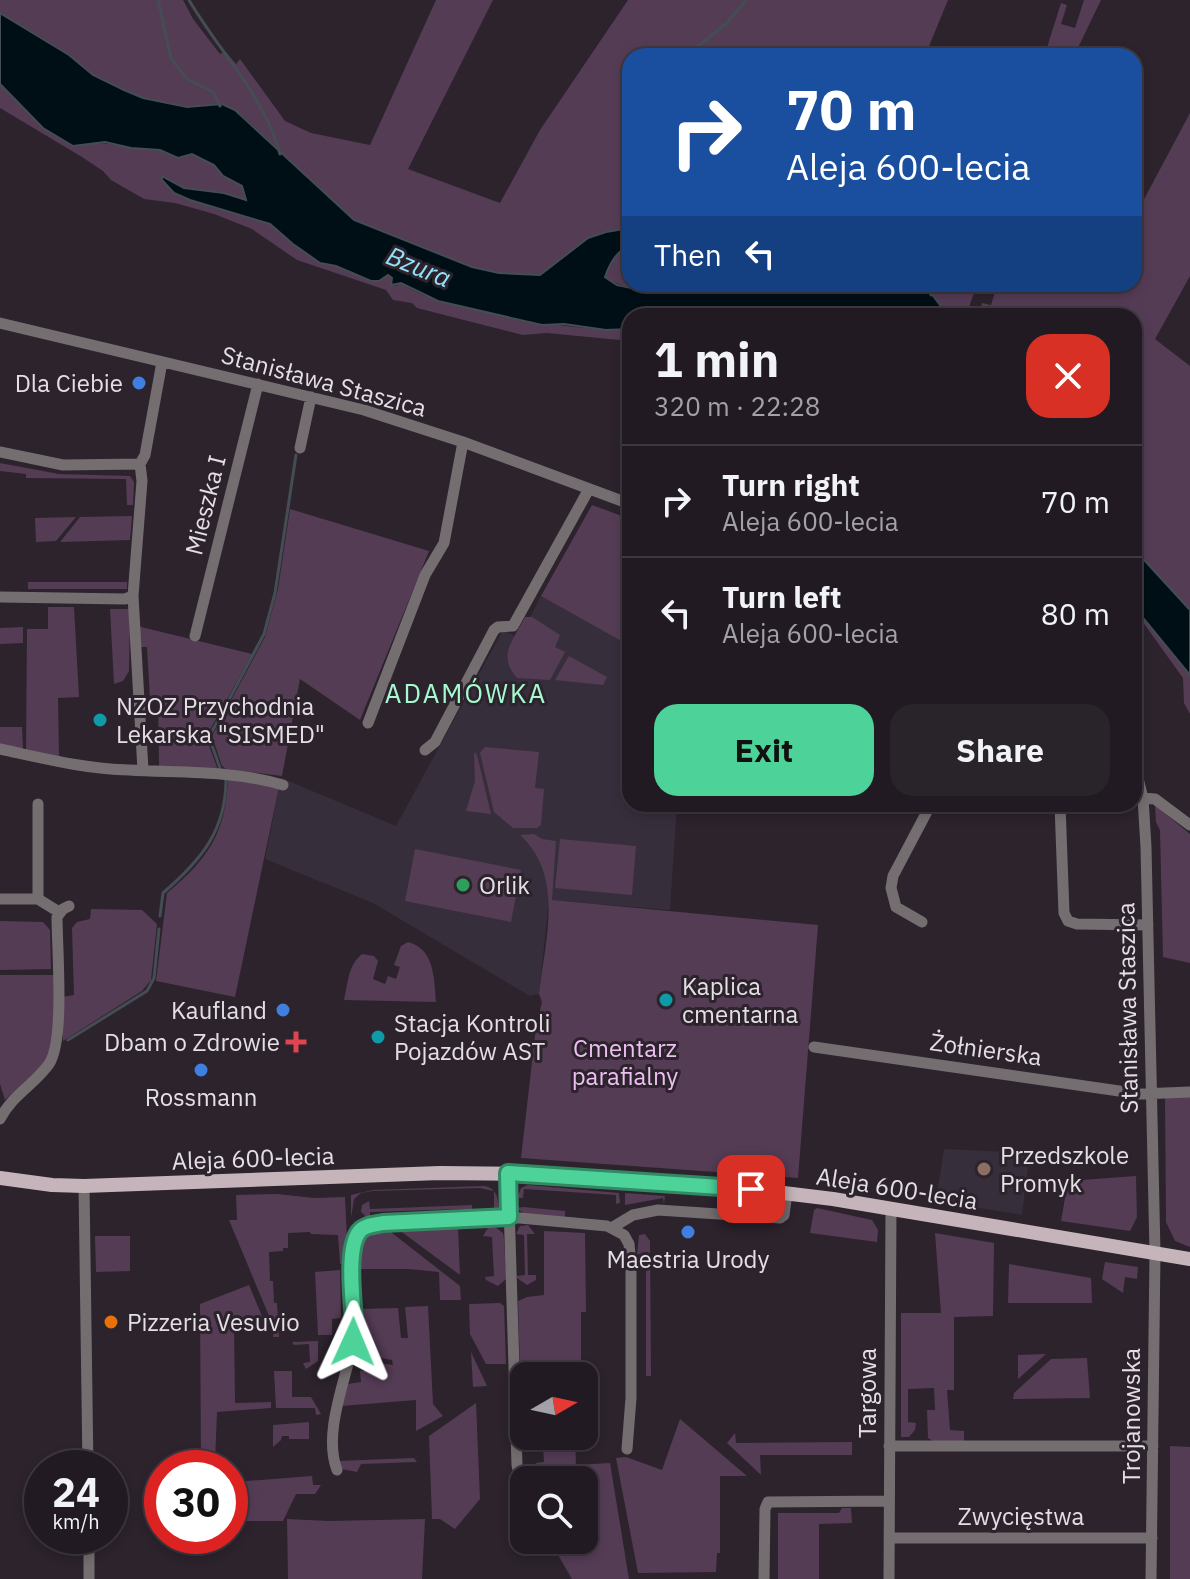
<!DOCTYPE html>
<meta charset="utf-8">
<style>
body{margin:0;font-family:"IBM Plex Sans",sans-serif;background:#29232a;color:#f1f3f6;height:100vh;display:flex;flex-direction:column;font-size:30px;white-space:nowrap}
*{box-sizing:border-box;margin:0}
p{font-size:26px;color:#a2a1a5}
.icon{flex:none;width:44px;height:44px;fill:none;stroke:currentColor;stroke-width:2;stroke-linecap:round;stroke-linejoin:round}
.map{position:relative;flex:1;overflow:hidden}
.details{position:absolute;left:622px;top:308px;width:520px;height:504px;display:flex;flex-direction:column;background:#211a22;border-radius:24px;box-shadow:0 4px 12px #0003,0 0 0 2px #3e3840}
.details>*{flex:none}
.guide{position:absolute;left:622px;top:48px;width:520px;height:244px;border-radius:24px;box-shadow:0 4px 12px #0003,0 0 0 2px #3e3840;background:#1a4fa0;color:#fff;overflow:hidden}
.needle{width:52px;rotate:81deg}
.fabs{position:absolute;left:510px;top:1362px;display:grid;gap:16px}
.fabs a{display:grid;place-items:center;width:88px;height:88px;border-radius:16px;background:#211a22;box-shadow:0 4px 12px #0003,0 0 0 2px #3e3840;font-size:40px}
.speed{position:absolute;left:24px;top:1450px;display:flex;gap:16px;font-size:40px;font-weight:700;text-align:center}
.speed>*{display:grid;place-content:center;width:104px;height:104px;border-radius:50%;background:#211a22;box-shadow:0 4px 12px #0003,0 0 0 2px #3e3840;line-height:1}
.speed small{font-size:20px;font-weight:400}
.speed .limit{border:12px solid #d22;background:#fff;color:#111}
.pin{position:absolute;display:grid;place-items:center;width:68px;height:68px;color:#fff;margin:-34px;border-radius:16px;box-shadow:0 4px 12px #0006}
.me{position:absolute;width:88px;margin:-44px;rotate:1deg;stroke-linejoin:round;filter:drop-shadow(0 0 6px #0008)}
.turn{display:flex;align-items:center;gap:28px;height:168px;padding:0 32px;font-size:36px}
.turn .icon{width:104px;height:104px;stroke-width:2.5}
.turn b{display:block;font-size:56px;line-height:68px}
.then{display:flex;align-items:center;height:76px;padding:0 32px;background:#0003;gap:16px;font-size:30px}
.round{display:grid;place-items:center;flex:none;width:84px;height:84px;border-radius:24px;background:#29232a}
.summary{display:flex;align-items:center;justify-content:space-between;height:136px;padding:0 32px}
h1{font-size:48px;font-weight:700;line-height:60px}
.action{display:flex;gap:16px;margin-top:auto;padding:16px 32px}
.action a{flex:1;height:92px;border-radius:24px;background:#4dd39a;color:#111;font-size:32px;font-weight:700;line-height:92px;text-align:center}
.action a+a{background:#29232a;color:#f1f3f6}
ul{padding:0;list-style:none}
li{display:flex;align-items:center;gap:24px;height:112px;padding:0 32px;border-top:2px solid #3e3840}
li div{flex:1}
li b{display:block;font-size:30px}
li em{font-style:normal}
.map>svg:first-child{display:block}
.education{fill:#372e3c}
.green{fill:#543c55}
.water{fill:#000f16;stroke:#444d54;stroke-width:2}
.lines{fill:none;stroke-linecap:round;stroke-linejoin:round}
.stream{stroke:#444d54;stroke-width:3}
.minor{stroke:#756e70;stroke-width:11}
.major{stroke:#c5b5ba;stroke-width:14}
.route-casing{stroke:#328964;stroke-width:20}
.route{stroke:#4dd39a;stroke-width:14}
.shop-dot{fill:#3f7fe0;stroke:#2c232d;stroke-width:3}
.culture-dot{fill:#0f9aa8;stroke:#2c232d;stroke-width:3}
.leisure-dot{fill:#2e9e5b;stroke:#2c232d;stroke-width:3}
.health-dot{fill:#e0444e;stroke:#2c232d;stroke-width:3}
.education-dot{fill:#8d6e63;stroke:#2c232d;stroke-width:3}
.food-dot{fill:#e8710a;stroke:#2c232d;stroke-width:3}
.labels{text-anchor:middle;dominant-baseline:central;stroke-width:6;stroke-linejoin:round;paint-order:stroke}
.street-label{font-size:24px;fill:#e4dee5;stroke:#2c232d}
.poi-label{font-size:24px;fill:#e4dee5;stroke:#2c232d;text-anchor:start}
.park-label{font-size:24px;fill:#eebff2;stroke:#2c232d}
.water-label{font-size:26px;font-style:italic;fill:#91e2f9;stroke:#2c232d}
.neighbourhood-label{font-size:26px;letter-spacing:2px;fill:#a6fad0;stroke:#2c232d}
</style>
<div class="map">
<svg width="1190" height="1579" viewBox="0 0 1190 1579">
<rect width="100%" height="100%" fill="#2c232d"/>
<path class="education" d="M541 596 630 646V804H677L670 910 549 900 539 994 530 996 373 903 265 859 281 778 396 826 503 630 519 638Z
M944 1149 1030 1153 1022 1215 936 1201Z"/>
<path class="green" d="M0 0H183L193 19 220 54 225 51 236 64 240 59 285 121 311 133 370 145 436 0H493L408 169 500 203 540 130 628 0H948L925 56H630V228L606 232 540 275 499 273 472 267 354 221 244 117 222 104 187 107 143 98 124 90 93 75 69 55 0 13Z
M1084 0H1101L1074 56 1045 54 1061 3 1067 5 1061 24 1075 28Z
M0 84 43 128 91 142 160 150 178 158 192 154 214 165 223 176 242 186 247 200 224 193 184 188 163 176 174 193 270 224 293 244 320 263 336 266 371 281 388 275 392 277 395 286 401 283C424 299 450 303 477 309 528 321 577 331 630 329V341L547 333 523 335 417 308 412 303 393 300 386 290 297 260 252 229 214 214 175 203 144 199 111 180 103 171 82 157 0 108Z
M1190 113V276L1155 339 1190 366V610L1134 549V316H979L982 303 991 305 995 292 992 284H1134V218Z
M630 245V284H721C683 287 639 299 605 277 610 263 616 252 630 245Z
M917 284H977L966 316H948L930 293Z
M0 463 59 474 130 476 134 482 133 505H127L126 479 26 478V474L0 471Z
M592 505 630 519V646L541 596Z
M290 509 429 551 360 720 300 679 282 776 226 769 222 766 212 736 265 637 278 589Z
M132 516 130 540 60 542 80 517Z
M76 517 56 541 36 542 35 518Z
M28 582H127V589H28Z
M48 607H74L79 697 58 698 59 757 26 752 27 629H48Z
M110 609H130L129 671 123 681 114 684Z
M525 617H532L560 635 555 647 565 652 550 680 517 678C497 655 513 641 525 617Z
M1144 619 1190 675V714L1184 703 1183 678 1142 621Z
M137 626 252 654 206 737 218 770 159 766 158 699H150L147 647H139Z
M23 627V643L0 644V628Z
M569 656 607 677 603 685 555 680Z
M0 727H22L23 748 19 751 0 746Z
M485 747 539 752 535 788 544 789 541 825 537 828H513L494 812 480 753Z
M474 752 477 755 491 814 466 811 475 781Z
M228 778 279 787 235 997 156 981 167 893C208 859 226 833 228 778Z
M1155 805 1190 834V963L1163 957 1160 830 1156 822Z
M534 834 542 839 556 841 552 900 818 925 798 1178 521 1158 536 1027 542 1002 539 994C545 940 565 876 520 835Z
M560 839 636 846 632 895 555 888Z
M415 849 521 870 511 922 405 901Z
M91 909 142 910 157 924 151 980 142 991 63 1041 62 997 74 995 72 928 77 922 90 919Z
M0 921 43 922 50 930 51 969 0 970Z
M408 942C435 949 434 979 436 1002L344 1000C348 983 348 965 362 954L374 956 378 961 373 979 385 984 388 976 396 979 400 967 394 965 401 946Z
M0 975H54L55 1031 49 1059 5 1100 0 1084Z
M1190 1096V1247L1175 1241 1166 1222 1165 1098Z
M1136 1176 1137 1217 1130 1231 1061 1221 1068 1181Z
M528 1185 619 1193 620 1203 616 1204V1195L524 1189 523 1198H517L521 1188Z
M484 1186C497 1188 498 1198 499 1209L485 1214 482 1209 494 1208V1191L480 1188 373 1191 361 1193 354 1199 351 1218V1195L373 1190Z
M625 1193 665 1196 664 1204 663 1198 625 1205Z
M277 1194 314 1198 345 1197 348 1263 340 1264 338 1235 311 1234 310 1232 288 1233V1248H283V1251L269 1252 270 1281H273L274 1303H277L279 1337H273L274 1328 229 1220H237L236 1195Z
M369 1201 370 1209 472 1205V1210L463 1217 462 1209 370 1212V1220L361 1212 362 1205Z
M741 1202 784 1205 780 1212 741 1210Z
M523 1207 565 1211V1220L525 1214 516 1208Z
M817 1208 872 1220 878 1230 877 1242 810 1233 814 1210Z
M528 1225 535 1234H527L528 1275H536V1280L527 1285 517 1278V1276L525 1275 524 1235 516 1234 520 1226Z
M495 1227 503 1233 504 1239 506 1279 498 1286 486 1280 485 1277 494 1276 492 1237 483 1236 488 1228Z
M458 1228 460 1275 399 1230Z
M387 1229 460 1286 461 1300H440L439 1272 409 1269H358L357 1243 365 1233Z
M544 1231 585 1233 586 1312H581V1376H529V1370H520L518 1301 527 1297 544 1295Z
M935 1233 994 1243 993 1316 954 1317V1390H947L950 1430 964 1431V1441H933L928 1438 927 1410H935L934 1388 908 1389V1422L916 1423 915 1430 909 1437H901V1313H941Z
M645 1234 650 1241 651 1376H646V1255L637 1254 639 1235Z
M95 1236H130V1271L96 1272Z
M1105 1262 1138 1267 1137 1279 1125 1277 1123 1293 1102 1279Z
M1009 1264 1091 1278 1092 1303H1008Z
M340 1270 341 1318 332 1319V1335H318L315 1272Z
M249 1285 264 1321 234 1323 235 1403 271 1402V1408L217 1412 215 1462 230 1463V1468H201L200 1304Z
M500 1303 504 1306 506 1364H486L470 1334 469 1304Z
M428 1306 433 1404 443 1416 416 1431V1400L341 1406 348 1384 361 1382 360 1371H372V1362L393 1365 392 1360 364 1355V1340L359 1339V1309L398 1308 401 1338H408L405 1307Z
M318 1341V1361L306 1369 303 1363 310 1362 309 1344 294 1345 292 1342Z
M471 1352 487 1386 473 1387Z
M1046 1354 1018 1379V1355Z
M1087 1358 1090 1398 1013 1399 1014 1393 1051 1359Z
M274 1371H292V1397H311L321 1414 316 1415 315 1408H276Z
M476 1403 480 1499 455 1529 440 1519H432L429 1436Z
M680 1419 747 1476H720V1553H717L716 1572 638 1573 616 1458 626 1457 662 1470Z
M309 1422V1439H289V1436H282L281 1440 273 1447V1425Z
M735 1433 736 1443 852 1442V1455H760L761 1475 727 1443Z
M530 1436H575L576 1465 610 1463 629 1579H572L554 1548V1541H539L584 1540V1480H537L536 1463 544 1462 543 1445 530 1446Z
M1170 1446 1190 1447V1579H1170Z
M414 1458 417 1462 361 1464 357 1472 342 1469 338 1461Z
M230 1469H234L235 1482 312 1476 313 1485H321L315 1494H296L283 1521H230Z
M842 1508H851L852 1523 819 1524V1579H778V1513H839Z
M287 1519 329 1521 425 1519 422 1579H288Z"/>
<path class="water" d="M0 13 69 55 93 75 124 90 143 98 187 107 222 104 235 110 354 220 472 267 499 273 540 275 588 238 606 232 630 228V245C616 252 610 263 605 277L617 285 641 290 721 284H917L931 293 948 316H812L779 313 744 316H630V329L606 330 564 324 542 325 438 301 401 283 391 285 392 278 388 275 379 281H371L336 266 320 263 293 244 270 224 190 200 174 193 162 180V176L184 188 224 193 246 200 242 186 223 176 214 165 192 154 178 158 160 150 131 148 105 142 73 146 43 128 0 84Z
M1134 549 1190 610V675L1134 607Z"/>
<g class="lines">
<path class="stream" d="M158 0 171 58 187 79 213 92 220 106
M189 0C219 52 264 94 280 154
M686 56 727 23 746 0
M926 284 931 295
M220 768 209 737 264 634 275 593 296 455
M160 916 163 893C201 860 226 831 226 779
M68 1040 147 991 154 978 159 929"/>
<path class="minor" d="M0 323 364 410 463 442 630 504
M300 448 311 397
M0 452 63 465 140 464 145 455 162 362
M140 464 142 481 133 596 143 770
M0 597 125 599 133 596
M195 636 258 384
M368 723 425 575 444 543 463 442
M0 749C42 758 85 769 129 770 181 773 232 770 283 785
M425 750 435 742 494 630 498 627 513 626 589 489
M1134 763 1143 798 1146 847 1155 1253 1151 1579
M1143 798 1155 799 1190 825
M38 804V899L59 912
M1060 804 1064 913 1068 921 1077 924 1148 925
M0 899H38
M922 922 896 907 891 888 893 876 931 804
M814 1047 1140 1094 1190 1092
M0 1119C13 1094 34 1085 49 1064 65 1041 57 949 57 917L63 909 69 906
M508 1173 517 1465 522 1488
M84 1186 88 1468
M613 1227 633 1215 658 1210 780 1218 784 1215 787 1193
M889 1446H1153
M337 1470C322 1431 348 1376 354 1337 360 1304 338 1257 363 1229L383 1223 509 1217 607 1226 624 1235 629 1244 631 1264V1398L627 1449
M89 1536V1579
M889 1538H1152
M764 1579 765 1509 768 1502 889 1501
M889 1579 891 1208"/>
<path class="major" d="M0 1178 52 1185 84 1186 440 1173 541 1174 751 1189 833 1199 1190 1259"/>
</g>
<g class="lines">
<defs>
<path id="route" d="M353 1342 355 1334C354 1310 345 1251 359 1232 364 1225 375 1225 383 1223L509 1217 508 1173 751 1189"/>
</defs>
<use href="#route" class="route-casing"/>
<use href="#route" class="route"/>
</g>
<g class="shop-dot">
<circle cx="139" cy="383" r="8"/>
<circle cx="283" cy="1010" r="8"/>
<circle cx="201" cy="1070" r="8"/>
<circle cx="688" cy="1232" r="8"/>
</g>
<g class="culture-dot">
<circle cx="100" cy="720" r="8"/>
<circle cx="666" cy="1000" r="8"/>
<circle cx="378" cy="1037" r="8"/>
</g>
<circle class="leisure-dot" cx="463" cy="885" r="8"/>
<path class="health-dot" d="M292 1030h8v8h8v8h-8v8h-8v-8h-8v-8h8z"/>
<circle class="education-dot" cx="984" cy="1169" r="8"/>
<circle class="food-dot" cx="111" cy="1322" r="8"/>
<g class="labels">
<g class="street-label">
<text transform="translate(324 381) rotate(15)">Stanisława Staszica</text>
<text transform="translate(205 505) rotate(-76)">Mieszka I</text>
<text transform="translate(1127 1008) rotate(-91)">Stanisława Staszica</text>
<text transform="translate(986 1049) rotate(8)">Żołnierska</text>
<text transform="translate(253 1158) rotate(-2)">Aleja 600-lecia</text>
<text transform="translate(897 1188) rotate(9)">Aleja 600-lecia</text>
<text transform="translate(867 1393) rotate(-90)">Targowa</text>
<text transform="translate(1131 1416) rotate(-90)">Trojanowska</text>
<text x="1021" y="1516">Zwycięstwa</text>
</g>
<g class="poi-label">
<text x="123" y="383" text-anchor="end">Dla Ciebie</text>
<text x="116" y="706">NZOZ Przychodnia<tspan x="116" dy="28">Lekarska "SISMED"</tspan></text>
<text x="479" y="885">Orlik</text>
<text x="682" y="986">Kaplica<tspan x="682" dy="28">cmentarna</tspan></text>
<text x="267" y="1010" text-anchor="end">Kaufland</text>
<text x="394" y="1023">Stacja Kontroli<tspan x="394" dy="28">Pojazdów AST</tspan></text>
<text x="280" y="1042" text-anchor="end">Dbam o Zdrowie</text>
<text x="201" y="1097" text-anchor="middle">Rossmann</text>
<text x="1000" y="1155">Przedszkole<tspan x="1000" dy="28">Promyk</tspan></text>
<text x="688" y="1259" text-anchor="middle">Maestria Urody</text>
<text x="127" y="1322">Pizzeria Vesuvio</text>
</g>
<g class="park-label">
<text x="625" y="1048">Cmentarz<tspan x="625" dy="28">parafialny</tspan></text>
</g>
<g class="water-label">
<text transform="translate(419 266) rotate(22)">Bzura</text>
</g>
<g class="neighbourhood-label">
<text x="466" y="693">ADAMÓWKA</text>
</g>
</g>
</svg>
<div class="fabs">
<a><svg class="needle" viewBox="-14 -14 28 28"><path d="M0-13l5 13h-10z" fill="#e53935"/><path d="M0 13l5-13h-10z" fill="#a2a1a5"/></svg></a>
<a><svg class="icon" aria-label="search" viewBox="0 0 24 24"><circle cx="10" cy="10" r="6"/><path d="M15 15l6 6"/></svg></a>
</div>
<div class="speed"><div>24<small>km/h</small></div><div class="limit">30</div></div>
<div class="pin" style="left:751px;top:1189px;background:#d93025"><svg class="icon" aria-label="arrive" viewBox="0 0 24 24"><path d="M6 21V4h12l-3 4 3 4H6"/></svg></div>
<svg class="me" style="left:353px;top:1342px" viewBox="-20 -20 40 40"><path d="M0-17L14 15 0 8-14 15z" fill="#4dd39a" stroke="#fff" stroke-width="4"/></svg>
<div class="guide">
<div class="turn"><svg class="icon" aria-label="right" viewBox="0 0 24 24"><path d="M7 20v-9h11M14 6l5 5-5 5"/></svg><div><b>70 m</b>Aleja 600-lecia</div></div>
<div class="then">Then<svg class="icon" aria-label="left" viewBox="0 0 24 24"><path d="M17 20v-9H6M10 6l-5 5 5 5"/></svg></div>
</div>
<section class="details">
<div class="summary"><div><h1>1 min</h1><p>320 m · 22:28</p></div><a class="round" style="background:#d93025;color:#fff"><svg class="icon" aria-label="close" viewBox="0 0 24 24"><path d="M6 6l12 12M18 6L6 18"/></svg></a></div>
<ul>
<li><svg class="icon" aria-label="right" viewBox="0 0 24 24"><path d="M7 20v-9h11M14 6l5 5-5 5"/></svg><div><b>Turn right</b><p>Aleja 600-lecia</p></div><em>70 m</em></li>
<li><svg class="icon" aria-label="left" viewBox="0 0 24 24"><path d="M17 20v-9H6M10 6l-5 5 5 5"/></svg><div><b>Turn left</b><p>Aleja 600-lecia</p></div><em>80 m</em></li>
</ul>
<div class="action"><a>Exit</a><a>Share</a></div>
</section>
</div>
